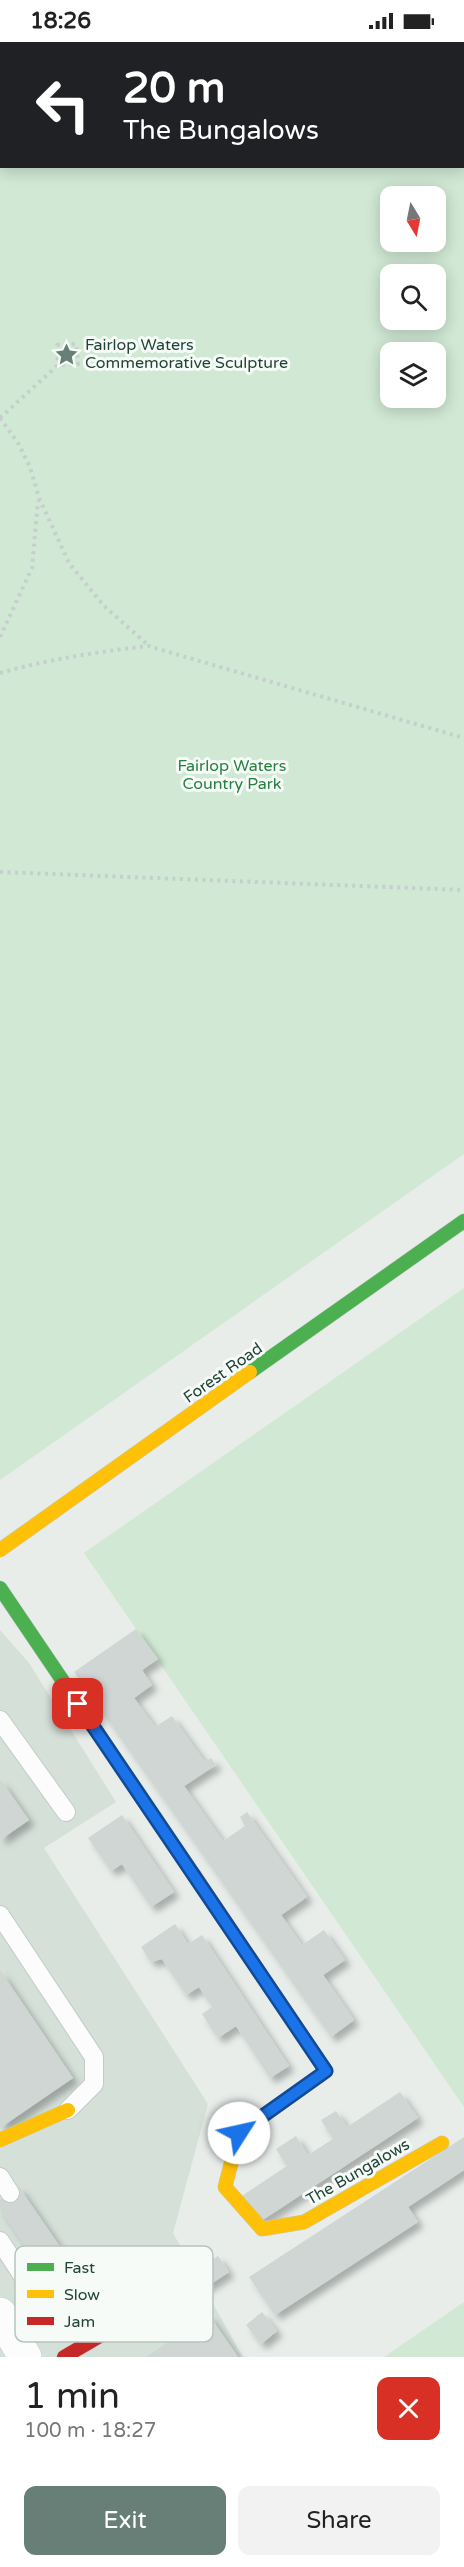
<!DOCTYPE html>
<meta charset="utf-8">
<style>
body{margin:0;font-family:"Varela Round",sans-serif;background:#f2f2f2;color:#222;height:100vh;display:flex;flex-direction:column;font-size:22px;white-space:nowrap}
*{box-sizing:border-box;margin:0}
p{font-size:20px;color:#767676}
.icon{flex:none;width:33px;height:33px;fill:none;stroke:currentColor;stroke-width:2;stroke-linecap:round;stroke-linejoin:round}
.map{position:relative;height:2315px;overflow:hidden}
.drawer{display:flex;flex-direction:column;background:#fff;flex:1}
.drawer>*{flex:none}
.guide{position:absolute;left:0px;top:0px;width:465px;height:126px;box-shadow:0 3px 15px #0003;background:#202124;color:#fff;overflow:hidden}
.needle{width:39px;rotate:170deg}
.tools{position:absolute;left:380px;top:144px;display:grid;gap:12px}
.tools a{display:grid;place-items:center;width:66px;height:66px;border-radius:12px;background:#fff;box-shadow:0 3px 15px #0003;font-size:30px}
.pin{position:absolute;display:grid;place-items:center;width:51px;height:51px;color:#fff;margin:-26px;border-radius:12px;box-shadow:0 3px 9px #0006}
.me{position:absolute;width:66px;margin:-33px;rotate:55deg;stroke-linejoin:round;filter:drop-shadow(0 0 4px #0008)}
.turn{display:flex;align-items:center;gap:21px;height:126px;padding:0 24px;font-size:27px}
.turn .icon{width:78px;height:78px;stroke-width:2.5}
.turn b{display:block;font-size:42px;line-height:51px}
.round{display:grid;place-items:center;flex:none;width:63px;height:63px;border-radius:12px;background:#f2f2f2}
.head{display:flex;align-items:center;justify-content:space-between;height:102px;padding:0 24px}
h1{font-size:36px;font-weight:600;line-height:45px}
.action{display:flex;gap:12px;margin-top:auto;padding:12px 24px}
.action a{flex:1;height:69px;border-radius:12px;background:#677f76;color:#fff;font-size:24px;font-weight:600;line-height:69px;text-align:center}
.action a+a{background:#f2f2f2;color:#222}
.status{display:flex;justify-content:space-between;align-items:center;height:42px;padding:0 30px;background:#fff;direction:ltr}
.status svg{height:16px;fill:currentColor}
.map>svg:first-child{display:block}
.built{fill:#d5e0d9}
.green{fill:#d0e8d4;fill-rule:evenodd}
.building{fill:#cfd6d3;filter:url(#shadow)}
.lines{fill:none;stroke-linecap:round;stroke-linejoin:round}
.lane-casing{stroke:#c4cac7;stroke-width:20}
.street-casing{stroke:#c4cac7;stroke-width:34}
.fast-casing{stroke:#c3cbc7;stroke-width:15}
.slow-casing{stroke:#c3cbc7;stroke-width:15}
.jam-casing{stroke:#c3cbc7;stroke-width:15}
.path{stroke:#c6cfcb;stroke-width:4;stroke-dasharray:3 4.5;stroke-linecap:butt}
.lane{stroke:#fcfcfc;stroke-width:18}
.street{stroke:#fcfcfc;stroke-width:33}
.fast{stroke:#4caf50;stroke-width:14}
.slow{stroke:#ffc107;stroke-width:14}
.jam{stroke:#c62828;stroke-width:14}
.route-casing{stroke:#114b97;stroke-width:15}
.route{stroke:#1a73e8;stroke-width:10}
.labels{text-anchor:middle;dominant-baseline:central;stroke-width:6;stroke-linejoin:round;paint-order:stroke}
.poi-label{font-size:16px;fill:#214437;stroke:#f6fbf8;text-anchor:start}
.park-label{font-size:16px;fill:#26803f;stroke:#f6fbf8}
.street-label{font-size:16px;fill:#214437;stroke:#f6fbf8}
.key{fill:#f6fbf8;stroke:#b6c4be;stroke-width:1.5}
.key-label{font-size:16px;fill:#214437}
</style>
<div class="status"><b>18:26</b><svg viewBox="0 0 49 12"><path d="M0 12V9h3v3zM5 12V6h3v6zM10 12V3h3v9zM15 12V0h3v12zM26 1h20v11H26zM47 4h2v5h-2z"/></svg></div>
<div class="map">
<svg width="464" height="2315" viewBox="0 0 464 2315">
<defs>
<filter id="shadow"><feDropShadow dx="5.5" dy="5.5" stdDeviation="3" flood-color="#0004"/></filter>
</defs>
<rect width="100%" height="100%" fill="#e8edea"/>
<path class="built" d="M0 1588 29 1621 116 1760 44 1806 208 2062 173 2191 243 2315H0Z"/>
<path class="green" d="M0 0H464V1112L0 1438ZM2 2H464V124H2ZM435 154V200H390V154ZM390 232H435V278H390ZM390 310H435V356H390Z
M464 1246V2065L84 1511Z
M464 2260V2315H384Z"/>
<path class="building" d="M136 1587 158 1617 142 1628 152 1643 134 1656 155 1685 172 1674 205 1720 211 1716 216 1723 184 1744 223 1799 245 1784 240 1775 247 1770 307 1855 281 1873 302 1903 324 1888 345 1918 323 1933 354 1978 331 1995 74 1630Z
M0 1737 29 1778 0 1798Z
M122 1773 174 1850 151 1865 122 1822 111 1829 88 1796Z
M175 1882 188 1902 202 1893 289 2024 270 2036 236 1984 218 1996 202 1972 212 1965 199 1945 186 1953 162 1917 151 1920 141 1905Z
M0 1928 73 2036 0 2086Z
M400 2050 418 2076 258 2181 240 2155 287 2124 276 2107 296 2094 308 2113 333 2097 321 2078 336 2069 347 2085Z
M464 2095V2128L408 2165 418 2180 275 2273 249 2235Z
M19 2145 74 2225 43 2230 0 2167V2158Z
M218 2214 229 2230 200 2249 189 2233Z
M262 2270 277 2289 261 2302 246 2283Z
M209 2273 238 2315H146Z"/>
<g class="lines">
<defs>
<path id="lane" d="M0 1678 66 1770
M0 1873 94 2015V2042L68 2068
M0 2135 10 2151
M0 2199 35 2253C47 2256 53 2254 62 2246L64 2237 61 2228"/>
<path id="street" d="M0 2272 25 2315"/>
<path id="fast" d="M250 1330 464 1179
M0 1546 194 1833"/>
<path id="slow" d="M0 1508 250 1330
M318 2035 239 2091 225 2145 262 2187 304 2180 442 2101
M0 2098 68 2068"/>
<path id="jam" d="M194 1833 326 2029 318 2035
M64 2315 160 2259"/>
</defs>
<use href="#lane" class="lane-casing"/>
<use href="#street" class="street-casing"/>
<use href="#fast" class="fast-casing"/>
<use href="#slow" class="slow-casing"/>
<use href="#jam" class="jam-casing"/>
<path class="path" d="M0 376 18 401 30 425 39 456 69 521 104 564 148 603
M0 376 58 323 78 322 76 302 57 303 58 323
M0 595 32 526 38 459
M0 631C49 617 98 610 148 604L464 696
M0 830 464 848"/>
<use href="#lane" class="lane"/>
<use href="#street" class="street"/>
<use href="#fast" class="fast"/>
<use href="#slow" class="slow"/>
<use href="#jam" class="jam"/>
</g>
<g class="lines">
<defs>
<path id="route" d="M78 1662 326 2029 239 2091"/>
</defs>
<use href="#route" class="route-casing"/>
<use href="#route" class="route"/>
</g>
<defs>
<symbol id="sight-bare" viewBox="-9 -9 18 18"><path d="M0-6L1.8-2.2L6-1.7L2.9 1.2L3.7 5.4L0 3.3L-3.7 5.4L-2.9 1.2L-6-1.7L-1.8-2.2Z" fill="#677f76" stroke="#f6fbf8" stroke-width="2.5" paint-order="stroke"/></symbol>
</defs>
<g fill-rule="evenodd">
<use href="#sight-bare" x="50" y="296" width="33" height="33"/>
</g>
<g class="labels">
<g class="poi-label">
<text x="85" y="303">Fairlop Waters<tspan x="85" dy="18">Commemorative Sculpture</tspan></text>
</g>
<g class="park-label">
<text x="232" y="724">Fairlop Waters<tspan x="232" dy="18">Country Park</tspan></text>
</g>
<g class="street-label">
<text transform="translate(223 1331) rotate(-35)">Forest Road</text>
<text transform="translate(358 2130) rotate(-30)">The Bungalows</text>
</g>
</g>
<rect x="15" y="2204" width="198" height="96" rx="9" class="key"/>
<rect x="27" y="2221" width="27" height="8" fill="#4caf50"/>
<rect x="27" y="2248" width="27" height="8" fill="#ffc107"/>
<rect x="27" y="2275" width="27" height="8" fill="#c62828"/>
<g class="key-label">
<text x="64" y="2231">Fast</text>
<text x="64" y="2258">Slow</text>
<text x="64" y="2285">Jam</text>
</g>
</svg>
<div class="tools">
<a><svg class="needle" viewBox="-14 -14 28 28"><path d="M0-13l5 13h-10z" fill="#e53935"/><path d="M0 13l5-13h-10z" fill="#767676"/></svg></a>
<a><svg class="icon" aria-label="search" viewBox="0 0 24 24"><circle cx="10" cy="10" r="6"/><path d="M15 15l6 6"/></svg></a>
<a><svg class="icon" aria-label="layers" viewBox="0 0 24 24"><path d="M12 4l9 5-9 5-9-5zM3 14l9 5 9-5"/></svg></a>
</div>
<div class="pin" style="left:78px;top:1662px;background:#d93025"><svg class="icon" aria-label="arrive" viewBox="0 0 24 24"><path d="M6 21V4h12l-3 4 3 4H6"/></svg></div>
<svg class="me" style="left:239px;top:2091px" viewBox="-20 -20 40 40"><circle r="19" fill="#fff"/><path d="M0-13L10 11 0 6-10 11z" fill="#1a73e8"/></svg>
<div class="guide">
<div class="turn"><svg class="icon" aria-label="left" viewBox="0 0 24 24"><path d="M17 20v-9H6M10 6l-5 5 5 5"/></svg><div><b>20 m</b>The Bungalows</div></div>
</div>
</div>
<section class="drawer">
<div class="head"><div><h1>1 min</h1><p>100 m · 18:27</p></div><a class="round" style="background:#d93025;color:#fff"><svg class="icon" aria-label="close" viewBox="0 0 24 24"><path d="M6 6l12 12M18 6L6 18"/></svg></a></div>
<div class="action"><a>Exit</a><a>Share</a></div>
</section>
